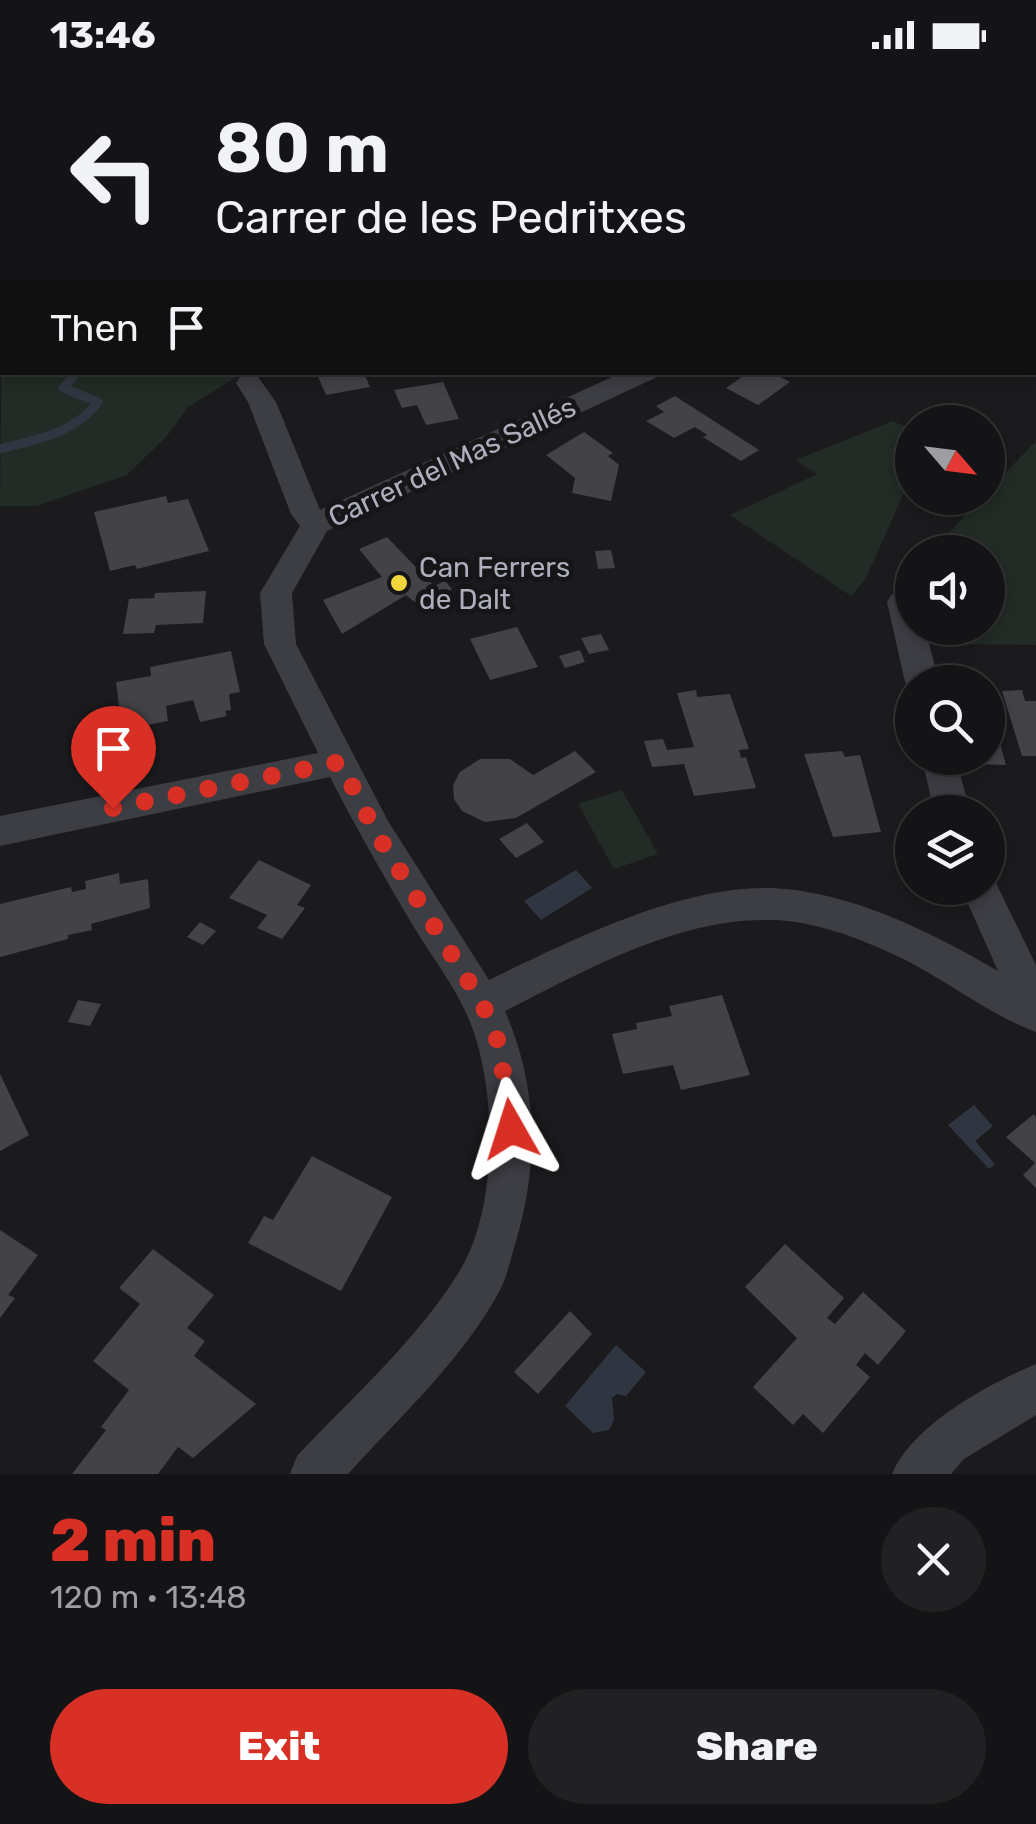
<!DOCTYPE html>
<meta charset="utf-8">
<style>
body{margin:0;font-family:Rubik,sans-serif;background:#212123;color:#f1f3f6;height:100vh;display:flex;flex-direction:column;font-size:38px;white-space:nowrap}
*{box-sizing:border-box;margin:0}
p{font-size:32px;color:#9d9ea1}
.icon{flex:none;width:55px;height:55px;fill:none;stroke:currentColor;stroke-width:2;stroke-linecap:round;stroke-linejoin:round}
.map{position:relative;height:1404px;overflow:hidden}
.details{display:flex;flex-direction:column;background:#141416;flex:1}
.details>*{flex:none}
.guide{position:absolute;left:0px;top:0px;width:1038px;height:305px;box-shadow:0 5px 15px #0003,0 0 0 2px #333335;background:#141416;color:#f1f3f6;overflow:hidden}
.needle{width:65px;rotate:118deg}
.controls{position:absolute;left:895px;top:335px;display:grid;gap:20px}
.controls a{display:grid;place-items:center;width:110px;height:110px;border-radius:50%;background:#141416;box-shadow:0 5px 15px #0003,0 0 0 2px #333335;font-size:50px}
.pin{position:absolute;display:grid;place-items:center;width:85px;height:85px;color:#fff;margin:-102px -42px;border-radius:50% 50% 50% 0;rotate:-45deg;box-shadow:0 0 10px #0007}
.pin .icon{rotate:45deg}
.me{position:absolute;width:110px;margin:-55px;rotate:354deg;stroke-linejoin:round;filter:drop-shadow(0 0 8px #0008)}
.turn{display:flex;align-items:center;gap:35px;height:210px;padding:0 50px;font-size:45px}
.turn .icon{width:130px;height:130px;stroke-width:2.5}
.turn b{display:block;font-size:70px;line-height:85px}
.then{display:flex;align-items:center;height:95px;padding:0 50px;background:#0003;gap:20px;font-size:38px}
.round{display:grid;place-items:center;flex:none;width:105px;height:105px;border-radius:52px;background:#212123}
.headline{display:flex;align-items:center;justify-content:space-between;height:170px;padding:0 50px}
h1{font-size:60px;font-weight:800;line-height:75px;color:#d93025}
.primary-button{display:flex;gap:20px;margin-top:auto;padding:20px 50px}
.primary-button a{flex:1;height:115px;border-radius:60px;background:#d93025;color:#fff;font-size:40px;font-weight:800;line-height:115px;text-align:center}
.primary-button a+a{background:#212123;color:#f1f3f6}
.status{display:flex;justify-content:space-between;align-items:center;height:70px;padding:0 50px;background:#141416;direction:ltr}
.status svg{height:28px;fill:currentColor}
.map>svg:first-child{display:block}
.green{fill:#222b25}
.water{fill:#303641}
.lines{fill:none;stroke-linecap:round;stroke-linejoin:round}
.stream{stroke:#303641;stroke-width:9}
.building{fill:#424247}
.minor{fill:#3d3d44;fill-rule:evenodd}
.route{stroke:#d93025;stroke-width:18;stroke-dasharray:0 32.4}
.poi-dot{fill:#f2d63d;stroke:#161518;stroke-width:4}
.labels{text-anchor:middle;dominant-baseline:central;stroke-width:10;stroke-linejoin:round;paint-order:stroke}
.street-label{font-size:28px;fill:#adafbc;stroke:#161518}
.poi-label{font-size:28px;fill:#adafbc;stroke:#161518;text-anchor:start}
</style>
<div class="status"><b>13:46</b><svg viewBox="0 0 49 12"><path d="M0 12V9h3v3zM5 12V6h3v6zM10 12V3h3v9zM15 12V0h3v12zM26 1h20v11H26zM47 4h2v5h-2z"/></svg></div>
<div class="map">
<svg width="1036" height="1404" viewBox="0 0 1036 1404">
<rect width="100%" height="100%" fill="#1b1a1d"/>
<path class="green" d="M2 238V302L243 303 188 337 167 366 127 405 37 436H0Z
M893 351 912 360V405L865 510 851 526 730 445 817 404 795 390Z
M1036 371V575L938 574 937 566 965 568 964 558H988V482H930L982 428H988V421Z
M622 720 658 784 614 799 578 734Z"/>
<path class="water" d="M576 800 592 818 541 850 524 831Z
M974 1035 993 1056 975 1071 995 1094 989 1099 948 1055Z
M616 1275 646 1302 626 1326 617 1324 612 1328 614 1350 609 1360 593 1363 565 1336Z"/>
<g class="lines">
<path class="stream" d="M0 379C37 369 74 364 98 332L63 318 77 302"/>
</g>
<path class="building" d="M316 302H364L370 317 326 325Z
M749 302H771L790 312 758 335 726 318Z
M443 312 459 349 426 355 417 335 402 338 394 320Z
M675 326 759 380 741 391 703 367 707 365 695 357 674 368 646 351 664 342 656 336Z
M584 362 613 383 608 386 619 395 611 431 572 423 575 408 546 385Z
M166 426 168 433 188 429 209 481 137 499 135 495 110 501 94 442Z
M387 467 434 516 445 511 452 519 421 537 406 525 342 564 323 530 382 507 359 479Z
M611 480 615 498 598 499 595 481Z
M206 521 203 553 156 555 154 563 123 564 129 529 154 528 155 523Z
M517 557 538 597 490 610 470 569Z
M601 564 609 580 589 584 581 568Z
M580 580 585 592 565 598 559 586Z
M231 581 240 622 229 624 231 640 225 641 227 646 200 652 193 630 166 636 168 651 122 660 116 612 151 606 150 597Z
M696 620 697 627 730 624 749 679 739 680 741 688 746 687 756 718 694 726 684 694 652 697 644 671 663 669 667 680 694 677 677 623Z
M1022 620 1025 631H1036V686H1022L1002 621Z
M988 652H994L1006 695 975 694 973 688H988Z
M575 681 596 702 516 748 485 752 462 741 454 729 453 715 460 702 480 689H510L533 705Z
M842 681 845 687 860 685 881 762 833 767 804 684Z
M527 753 544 772 516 788 499 769Z
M259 790 311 815 297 835 305 838 282 869 257 858 267 845 229 828Z
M119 803 120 814 148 809 150 838 91 854 92 860 68 865V869L0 887V834L71 817 72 822 86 819 85 811Z
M200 852 216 861 203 875 187 867Z
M722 925 750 1005 681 1020 673 995 623 1004 612 964 637 959 636 953 672 946 669 936Z
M78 930 101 934 90 956 68 952Z
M0 1004 29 1065 0 1081Z
M1034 1044 1036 1047V1118L1023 1105 1035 1093 1006 1067Z
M312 1086 392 1127 341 1221 248 1173 264 1146 273 1150Z
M0 1160 38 1185 8 1225 15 1228 0 1248Z
M785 1174 844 1228 827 1248 835 1254 863 1222 906 1261 878 1295 865 1283 856 1295 870 1307 823 1363 803 1344 793 1355 753 1317 797 1268 745 1217Z
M153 1179 214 1225 187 1258 205 1271 194 1286 256 1334 193 1388 178 1377 158 1404H72L106 1360 101 1357 129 1320 93 1291 140 1234 119 1218Z
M570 1241 592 1264 538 1324 514 1302Z"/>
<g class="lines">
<path class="minor" d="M0 57H2V69H0Z
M2 82V97L0 98V83Z
M1035 166H1036V180H1035Z
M623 302H659L655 308 327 461 292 523 296 574 388 751 489 910C569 871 681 815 771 818 850 821 931 862 998 901L961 818H988V805L993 807 1036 895V962C987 944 943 907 895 885 856 867 814 851 771 850 679 847 584 901 505 941 538 1017 539 1093 516 1171 511 1188 507 1207 499 1222 462 1290 400 1347 348 1404H290L297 1386C353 1326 420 1268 462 1197 499 1133 497 1011 467 945 455 918 436 892 420 867 388 814 358 762 330 707L0 776V746L318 683 264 574 260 523 300 456 291 444 248 332 236 313 240 307H258L276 332 320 440Z
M903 521 912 524V558H925L939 612H912V621L905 612 887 532 892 524Z
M922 688H956L970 742H934Z
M1036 1294V1345L964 1389 951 1404H892C912 1355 988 1314 1036 1294Z"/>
</g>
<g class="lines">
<path class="route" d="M113 738 340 692 375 761 482 933 499 974 511 1059"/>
</g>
<circle class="poi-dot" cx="399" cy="513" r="10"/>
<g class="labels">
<g class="street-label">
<text transform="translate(452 392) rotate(-25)">Carrer del Mas Sallés</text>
</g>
<g class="poi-label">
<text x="419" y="497">Can Ferrers<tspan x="419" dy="32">de Dalt</tspan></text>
</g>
</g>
</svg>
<div class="controls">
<a><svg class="needle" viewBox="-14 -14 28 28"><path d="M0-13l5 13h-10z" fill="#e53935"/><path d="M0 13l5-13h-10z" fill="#9d9ea1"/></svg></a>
<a><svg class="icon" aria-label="sound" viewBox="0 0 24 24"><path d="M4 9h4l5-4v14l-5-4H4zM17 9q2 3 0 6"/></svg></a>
<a><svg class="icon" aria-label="search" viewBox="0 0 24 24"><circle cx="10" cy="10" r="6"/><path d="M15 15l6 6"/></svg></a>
<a><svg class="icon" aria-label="layers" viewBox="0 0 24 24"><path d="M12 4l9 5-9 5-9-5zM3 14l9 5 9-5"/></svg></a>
</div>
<div class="pin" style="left:113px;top:738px;background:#d93025"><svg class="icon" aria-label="arrive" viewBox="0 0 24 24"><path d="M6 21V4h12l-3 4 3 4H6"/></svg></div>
<svg class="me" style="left:511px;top:1059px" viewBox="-20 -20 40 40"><path d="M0-17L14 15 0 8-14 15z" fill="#d93025" stroke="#fff" stroke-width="4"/></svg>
<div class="guide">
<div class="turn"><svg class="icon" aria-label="left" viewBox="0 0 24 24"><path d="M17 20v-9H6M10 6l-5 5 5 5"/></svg><div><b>80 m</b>Carrer de les Pedritxes</div></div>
<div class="then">Then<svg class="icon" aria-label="arrive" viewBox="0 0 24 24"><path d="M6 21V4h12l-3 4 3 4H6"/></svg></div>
</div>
</div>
<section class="details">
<div class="headline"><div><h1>2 min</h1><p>120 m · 13:48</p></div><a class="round"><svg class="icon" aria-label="close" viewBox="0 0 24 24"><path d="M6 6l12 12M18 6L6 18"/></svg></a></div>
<div class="primary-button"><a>Exit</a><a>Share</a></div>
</section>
